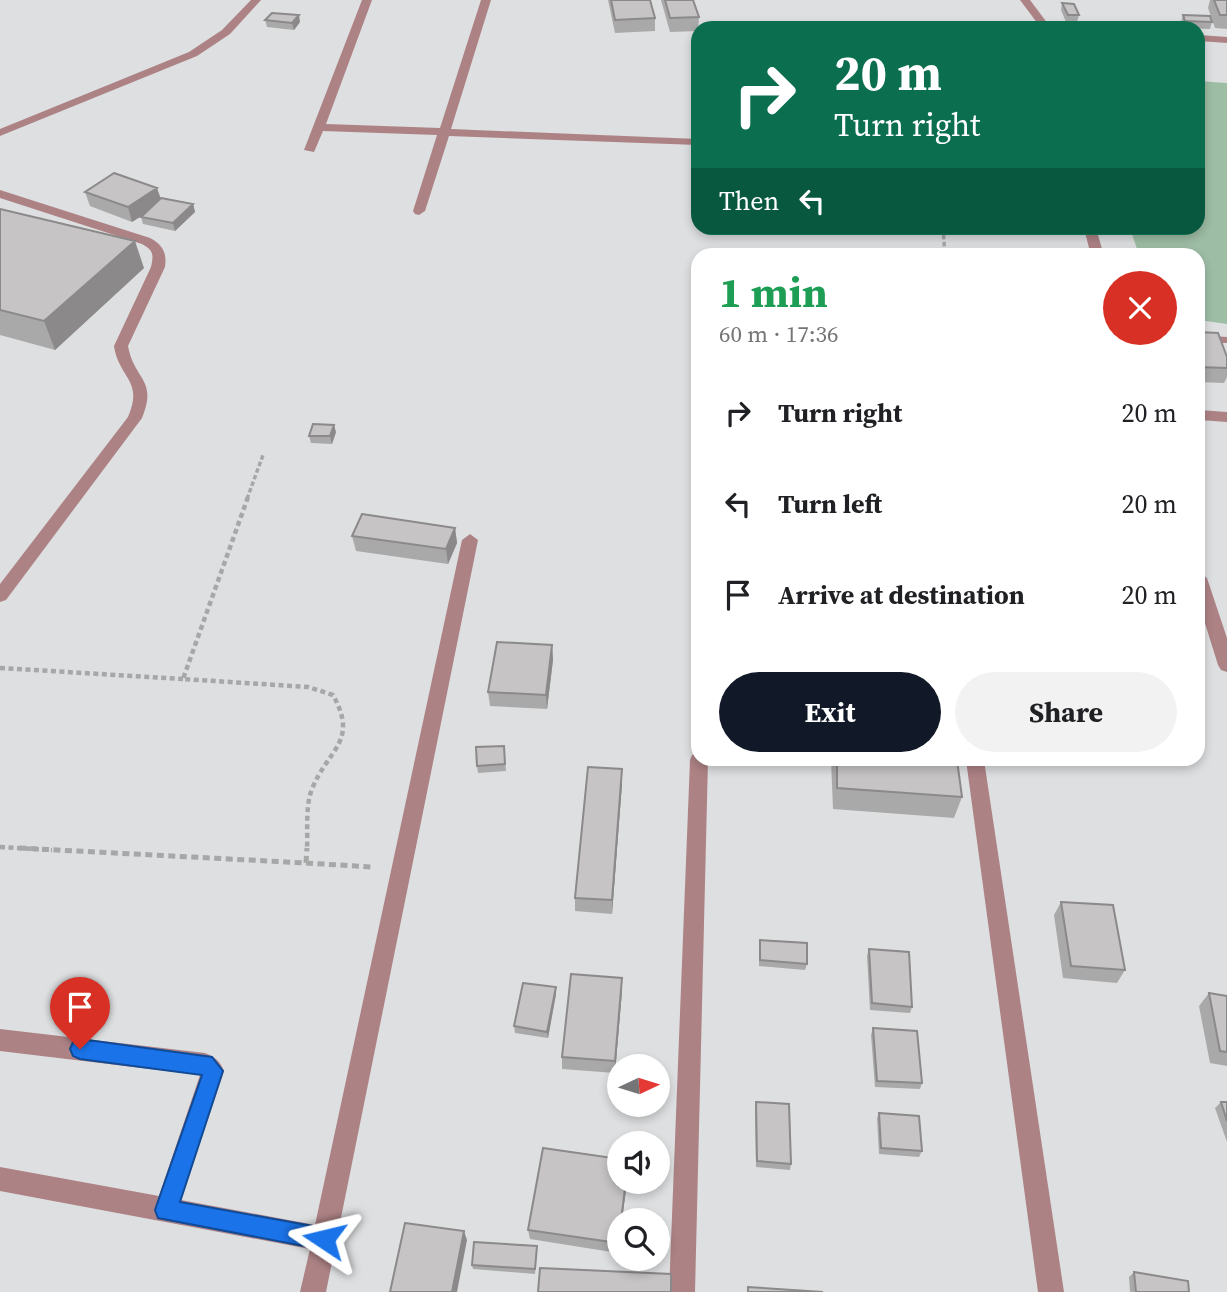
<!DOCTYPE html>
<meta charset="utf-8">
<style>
body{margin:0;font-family:"Source Serif 4",serif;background:#f2f2f2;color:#202124;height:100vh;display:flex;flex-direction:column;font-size:26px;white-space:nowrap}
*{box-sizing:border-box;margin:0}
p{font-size:23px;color:#757577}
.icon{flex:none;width:38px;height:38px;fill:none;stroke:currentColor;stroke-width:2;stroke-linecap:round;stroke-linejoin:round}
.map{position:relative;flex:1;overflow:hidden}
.side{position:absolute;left:691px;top:248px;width:514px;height:518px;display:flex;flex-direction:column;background:#fff;border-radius:21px;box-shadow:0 4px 10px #0003}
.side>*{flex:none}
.banner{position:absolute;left:691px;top:21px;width:514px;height:214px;border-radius:21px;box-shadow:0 4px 10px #0003;background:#0b6e4f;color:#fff;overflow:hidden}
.needle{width:46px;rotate:86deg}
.tools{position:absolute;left:607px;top:1054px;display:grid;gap:14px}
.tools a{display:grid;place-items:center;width:63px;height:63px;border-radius:50%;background:#fff;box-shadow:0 4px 10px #0003;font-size:35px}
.pin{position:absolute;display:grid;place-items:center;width:60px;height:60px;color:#fff;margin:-72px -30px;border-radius:50% 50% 50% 0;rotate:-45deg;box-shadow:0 0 7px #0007}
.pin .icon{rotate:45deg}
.me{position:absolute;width:77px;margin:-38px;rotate:280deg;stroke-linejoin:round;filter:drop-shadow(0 0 5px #0008)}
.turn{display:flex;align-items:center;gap:24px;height:147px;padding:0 28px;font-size:32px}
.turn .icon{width:91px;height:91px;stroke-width:2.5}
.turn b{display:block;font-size:49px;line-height:60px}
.then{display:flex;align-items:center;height:66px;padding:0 28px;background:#0003;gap:14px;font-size:26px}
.round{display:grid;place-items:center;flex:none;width:74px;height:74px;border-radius:37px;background:#f2f2f2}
.summary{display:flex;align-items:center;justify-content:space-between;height:119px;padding:0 28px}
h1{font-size:42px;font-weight:700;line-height:52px;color:#1e9e55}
.button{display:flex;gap:14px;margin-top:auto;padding:14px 28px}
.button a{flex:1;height:80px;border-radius:42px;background:#111827;color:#fff;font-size:28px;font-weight:700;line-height:80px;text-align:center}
.button a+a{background:#f2f2f2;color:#202124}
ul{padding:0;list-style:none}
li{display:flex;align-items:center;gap:21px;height:91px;padding:0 28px}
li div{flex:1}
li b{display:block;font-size:26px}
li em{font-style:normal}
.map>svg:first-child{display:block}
.green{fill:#9ebda5}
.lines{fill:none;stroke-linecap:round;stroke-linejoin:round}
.path-far2{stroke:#a6a8a8;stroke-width:3.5;stroke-dasharray:4.5 2.5;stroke-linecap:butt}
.path-far1{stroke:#a6a8a8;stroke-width:4.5;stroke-dasharray:5 3.5;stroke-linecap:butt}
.path{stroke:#a6a8a8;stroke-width:5;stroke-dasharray:7 4.5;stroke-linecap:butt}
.minor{fill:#ad8285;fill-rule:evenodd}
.wall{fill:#aaa9a9}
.shaded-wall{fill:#8b8989}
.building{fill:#c6c4c4;stroke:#8b8989;stroke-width:2}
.route{fill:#1a73e8;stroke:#114b97;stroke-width:2}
</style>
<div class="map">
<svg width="1227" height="1292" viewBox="0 0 1227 1292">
<rect width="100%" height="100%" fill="#dddfe0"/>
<path class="green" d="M1199 81 1227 83V324L1199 320V256L1139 255 1130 228H1199Z"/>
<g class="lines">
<path class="path-far2" d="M943 228 945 256
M247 499 263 455"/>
<path class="path-far1" d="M248 497 183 679 308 687 333 695C359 742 328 749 312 789 305 806 308 832 307 850
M0 668 183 679
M0 847 52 850"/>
<path class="path" d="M19 848 306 863 307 848
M306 863 372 867"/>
<path class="minor" d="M251 0H261L230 34 197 56 0 136V129L189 52 222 30Z
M362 0H372L326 124 440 128 481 0H491L451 129 698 139V145L449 136 425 211 419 215 415 214 413 211 437 135 323 131 314 152 304 150Z
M1020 0H1030L1051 28H1041Z
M1199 35 1227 37V43L1199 41Z
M0 190 150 238C163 245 167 253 165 267L128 346C134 380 158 379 142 418L6 600 0 602V584L128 417C144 380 119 379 114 346L151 267C154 254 153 250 142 244L0 198Z
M1084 228H1096L1104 256H1091Z
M1199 335 1227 337V343H1199Z
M1199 410 1227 412V422L1199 420Z
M470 534 478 540 326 1292H300L310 1249 0 1191V1167L159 1196 200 1075 0 1051V1029L205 1053C215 1057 220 1061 224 1071L181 1200 315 1225 462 540Z
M1199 572 1207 578 1227 638V672L1221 670 1218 665 1199 604Z
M698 753V760H708L695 1292H669L690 760 692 755Z
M966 760H984L1064 1292H1038Z"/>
</g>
<path class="wall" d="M608 0H650L655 18V31L615 33Z
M661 0H693L699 17 698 31 670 32Z
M1210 0H1227V29L1215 28 1208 8Z
M1062 3 1079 15 1077 22H1066L1061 10Z
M1183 15 1212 22 1210 29 1183 28 1181 22Z
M265 20 300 22 294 30 267 27Z
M85 192 161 199 193 204 195 212 175 231 143 224 141 217 142 216 132 222 90 206Z
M0 209 144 268 55 350 0 335Z
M1199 332 1227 368V377L1224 383 1199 382Z
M336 432 332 444 311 443 309 436Z
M455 528 457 543 448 564 356 551 352 536Z
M552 645 553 660 547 709 490 706 488 692Z
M504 746 506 771 478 773 477 766Z
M831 760H957L962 797 954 818 833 809Z
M622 769V784L612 914 575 911V898Z
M1061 902 1125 970 1117 983 1063 978 1054 915Z
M760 940 807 964 805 970 759 966V946Z
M869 949 912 1007 910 1013 870 1010 867 956Z
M622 991 615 1073 562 1069V1057Z
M1209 993 1227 996V1066L1210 1063 1199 1006Z
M556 994 548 1038 515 1033 514 1026Z
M873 1028 922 1083 920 1089 875 1087 871 1035Z
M756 1102 791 1164 790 1170 756 1167 755 1108Z
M1221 1102H1227V1142L1215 1108Z
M879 1113 922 1151 919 1157 879 1154 877 1118Z
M627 1181 622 1220H620L618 1253 530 1239 528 1230Z
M537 1246V1251L535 1274 473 1269 472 1265Z
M1134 1272 1189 1292H1130L1129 1277Z"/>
<path class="shaded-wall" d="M299 15 300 22 294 30 292 23Z
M157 188 162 202 132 222 128 207Z
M193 204 195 212 175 231 173 223Z
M135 241 144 268 55 350 44 321Z
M334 425 336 432 332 444 330 436Z
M455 528 457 543 448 564 446 549Z
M552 645 553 660 547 709 546 695Z
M622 769V784L612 914V900Z
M622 978V991L615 1073V1061Z
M556 987V994L548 1038 547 1032Z
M626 1181H627L622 1220H621Z
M464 1231 467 1240 457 1292H452Z"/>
<path class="building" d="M611 0H650L655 18 615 20Z
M665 0H693L699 17 670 18Z
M1214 0H1227V15H1220Z
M1062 3 1074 4 1079 15H1068Z
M272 13 299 15 292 23 265 20Z
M1183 15 1210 16 1212 22 1185 21Z
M1114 25 1170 28H1115Z
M114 173 157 188 128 207 85 192Z
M161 198 193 204 173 223 141 217Z
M0 209 135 241 44 321 0 310Z
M1199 332 1218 333 1227 357V368L1199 367Z
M313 424 334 425 330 436H309Z
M362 514 455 528 446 549 352 536Z
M497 642 552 645 546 695 488 692Z
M504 746 505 764 477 766 476 747Z
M837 760H957L962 797 837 788Z
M588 767 622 769 612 900 575 898Z
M1061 902 1113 905 1125 970 1071 966Z
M760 940 807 943V964L760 960Z
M869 949 909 952 912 1007 872 1003Z
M571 974 622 978 615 1061 562 1057Z
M523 983 556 987 547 1032 514 1026Z
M1209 993 1227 996V1052L1220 1051Z
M873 1028 917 1031 922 1083 877 1081Z
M756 1102 789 1104 791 1164 757 1161Z
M1221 1102H1227V1121Z
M879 1113 919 1116 922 1151 881 1148Z
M543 1148 620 1159V1181H626L621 1220H620L618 1243 528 1230Z
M405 1223 464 1231 452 1292H390Z
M474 1242 537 1246 535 1269 472 1265Z
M540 1268 671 1274V1292H538Z
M1134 1272 1188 1281 1189 1292H1136Z
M748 1287 823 1292H748Z"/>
<path class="route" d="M80 1039 212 1057 223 1071 180 1202 324 1228 332 1231 335 1239 332 1247 324 1250 158 1218 155 1210 202 1075 80 1059 73 1056 70 1049 73 1042Z"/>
</svg>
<div class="tools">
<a><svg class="needle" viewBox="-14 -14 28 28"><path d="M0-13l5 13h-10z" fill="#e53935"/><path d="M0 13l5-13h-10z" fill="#757577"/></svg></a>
<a><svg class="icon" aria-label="sound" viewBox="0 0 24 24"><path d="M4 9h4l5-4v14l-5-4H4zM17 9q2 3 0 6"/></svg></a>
<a><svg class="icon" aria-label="search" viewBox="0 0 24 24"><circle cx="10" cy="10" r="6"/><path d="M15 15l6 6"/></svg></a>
</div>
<div class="pin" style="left:80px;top:1049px;background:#d93025"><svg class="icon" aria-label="arrive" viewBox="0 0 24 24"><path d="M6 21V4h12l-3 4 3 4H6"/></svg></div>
<svg class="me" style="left:324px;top:1239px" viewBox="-20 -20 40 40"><path d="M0-17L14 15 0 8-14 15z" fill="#1a73e8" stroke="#fff" stroke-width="4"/></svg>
<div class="banner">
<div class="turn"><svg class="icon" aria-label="right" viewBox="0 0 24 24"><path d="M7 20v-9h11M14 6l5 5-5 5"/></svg><div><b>20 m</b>Turn right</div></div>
<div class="then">Then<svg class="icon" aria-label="left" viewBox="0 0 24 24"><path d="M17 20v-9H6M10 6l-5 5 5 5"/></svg></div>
</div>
<section class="side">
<div class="summary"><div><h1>1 min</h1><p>60 m · 17:36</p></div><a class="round" style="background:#d93025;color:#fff"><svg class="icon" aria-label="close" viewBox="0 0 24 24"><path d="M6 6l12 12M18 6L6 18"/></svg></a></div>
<ul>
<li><svg class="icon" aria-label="right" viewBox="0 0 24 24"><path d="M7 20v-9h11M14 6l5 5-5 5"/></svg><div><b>Turn right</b></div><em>20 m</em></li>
<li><svg class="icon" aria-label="left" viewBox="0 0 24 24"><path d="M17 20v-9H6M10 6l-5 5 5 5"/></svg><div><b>Turn left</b></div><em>20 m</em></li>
<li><svg class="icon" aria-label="arrive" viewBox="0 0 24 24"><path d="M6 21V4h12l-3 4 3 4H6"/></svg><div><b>Arrive at destination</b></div><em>20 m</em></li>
</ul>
<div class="button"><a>Exit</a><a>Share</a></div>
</section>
</div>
